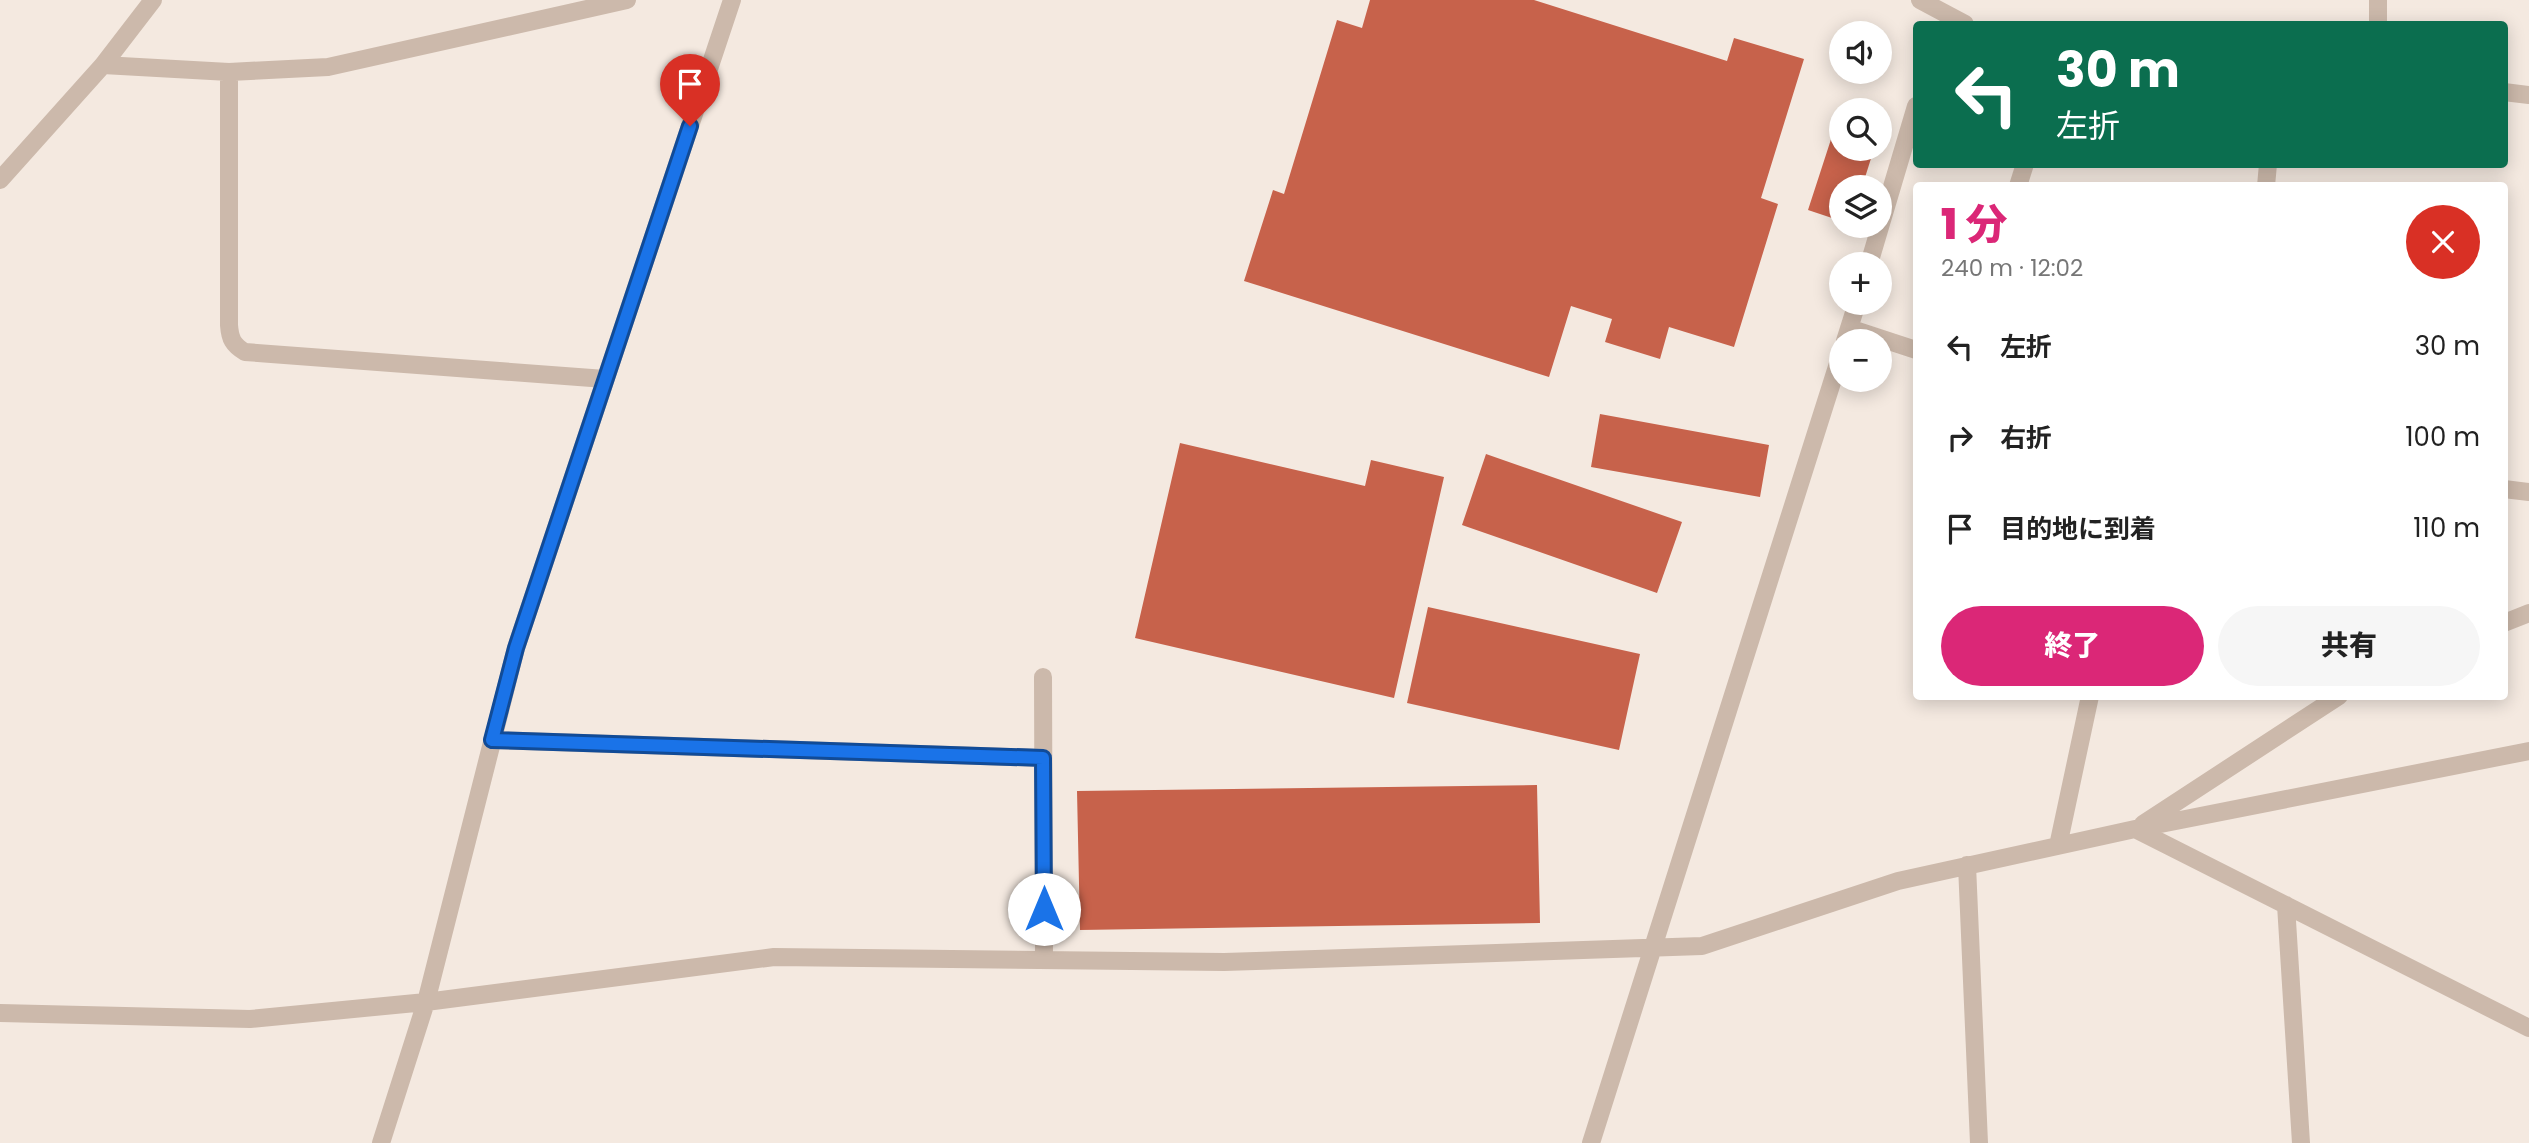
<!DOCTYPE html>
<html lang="ja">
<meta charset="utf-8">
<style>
body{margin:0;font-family:Poppins,"Noto Sans JP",sans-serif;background:#f6f6f6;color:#222;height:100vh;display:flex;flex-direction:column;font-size:26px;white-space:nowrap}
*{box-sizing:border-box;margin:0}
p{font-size:23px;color:#767676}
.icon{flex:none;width:38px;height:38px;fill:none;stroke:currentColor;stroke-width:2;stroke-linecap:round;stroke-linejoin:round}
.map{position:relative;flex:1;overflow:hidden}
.panel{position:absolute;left:1913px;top:182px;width:595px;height:518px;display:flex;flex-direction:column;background:#fff;border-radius:7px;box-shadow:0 4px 18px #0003}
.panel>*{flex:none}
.guide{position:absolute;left:1913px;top:21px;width:595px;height:147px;border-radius:7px;box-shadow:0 4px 18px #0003;background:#0b6e4f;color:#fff;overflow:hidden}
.controls{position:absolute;left:1829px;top:21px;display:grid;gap:14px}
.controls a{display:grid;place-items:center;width:63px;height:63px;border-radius:50%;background:#fff;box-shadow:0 4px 18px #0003;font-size:35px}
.pin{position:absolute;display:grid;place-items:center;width:60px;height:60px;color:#fff;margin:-72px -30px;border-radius:50% 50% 50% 0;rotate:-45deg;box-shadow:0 0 7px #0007}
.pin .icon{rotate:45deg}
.me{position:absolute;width:77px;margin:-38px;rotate:0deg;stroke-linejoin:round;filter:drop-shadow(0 0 5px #0008)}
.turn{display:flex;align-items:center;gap:24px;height:147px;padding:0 28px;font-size:32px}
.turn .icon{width:91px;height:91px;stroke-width:2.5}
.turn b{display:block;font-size:49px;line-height:60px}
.round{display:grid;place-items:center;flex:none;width:74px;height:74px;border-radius:37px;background:#f6f6f6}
.overview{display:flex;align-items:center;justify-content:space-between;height:119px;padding:0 28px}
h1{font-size:42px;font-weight:800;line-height:52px;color:#db2777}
.action{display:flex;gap:14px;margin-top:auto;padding:14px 28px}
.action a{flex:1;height:80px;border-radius:42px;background:#db2777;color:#fff;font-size:28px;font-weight:800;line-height:80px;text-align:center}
.action a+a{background:#f6f6f6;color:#222}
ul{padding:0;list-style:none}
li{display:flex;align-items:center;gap:21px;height:91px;padding:0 28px}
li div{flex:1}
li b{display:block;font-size:26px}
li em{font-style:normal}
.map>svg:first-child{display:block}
.building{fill:#c7624b}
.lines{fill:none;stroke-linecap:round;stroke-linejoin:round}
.street{stroke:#ccb9ab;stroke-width:18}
.route-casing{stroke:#114b97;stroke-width:18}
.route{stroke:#1a73e8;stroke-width:12}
</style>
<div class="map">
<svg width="2529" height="1143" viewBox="0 0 2529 1143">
<rect width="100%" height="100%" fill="#f4e9e0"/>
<path class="building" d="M1370 0H1534L1727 61 1734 38 1804 59 1761 198 1778 204 1734 347 1669 327 1660 359 1605 342 1612 319 1571 306 1549 377 1244 281 1273 190 1284 194 1337 20 1362 28Z
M1835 127 1841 130V149H1874L1862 187H1841V221L1808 210Z
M1600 414 1769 445 1760 497 1591 467Z
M1180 443 1365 486 1371 460 1444 477 1394 698 1135 638Z
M1486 454 1682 522 1657 593 1462 525Z
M1428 607 1640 654 1619 750 1407 703Z
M1537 785 1540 923 1080 930 1077 791Z"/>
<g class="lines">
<path class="street" d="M1920 0 1965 24
M2378 24V0
M103 65 229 72 328 67 627 0
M229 72V325C230 339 233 345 245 352L605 379
M2504 92 2529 95
M0 180 103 65 153 0
M2018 186 2025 164
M2266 186 2268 164
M1869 264 1916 106
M1849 328 1916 350
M1845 341 1857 303
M2504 489 2529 492
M2504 623 2529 613
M1043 677 1044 960
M492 740 1043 758
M2143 824 2339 696
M2135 829 2529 1028
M2058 846 2090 696
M1967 865 1979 1143
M2286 905 2301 1143
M0 1013 250 1019 426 1002 774 957 1224 962 1702 946 1898 881 2135 829 2529 751
M381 1143 426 1002 516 648 732 0
M1591 1143 1841 354"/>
</g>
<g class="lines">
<defs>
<path id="route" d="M690 126 516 648 492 740 1043 758 1044 909"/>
</defs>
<use href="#route" class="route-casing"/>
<use href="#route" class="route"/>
</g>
</svg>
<div class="controls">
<a><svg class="icon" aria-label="sound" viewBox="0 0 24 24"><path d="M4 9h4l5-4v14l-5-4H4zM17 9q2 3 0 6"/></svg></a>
<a><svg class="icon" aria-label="search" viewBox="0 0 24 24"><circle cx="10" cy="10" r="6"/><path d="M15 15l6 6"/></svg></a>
<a><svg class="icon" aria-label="layers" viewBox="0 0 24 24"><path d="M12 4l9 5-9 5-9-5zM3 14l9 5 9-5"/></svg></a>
<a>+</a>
<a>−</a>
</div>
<div class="pin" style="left:690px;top:126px;background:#d93025"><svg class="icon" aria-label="arrive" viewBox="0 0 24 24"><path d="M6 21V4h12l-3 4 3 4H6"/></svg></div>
<svg class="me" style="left:1044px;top:909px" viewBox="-20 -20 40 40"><circle r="19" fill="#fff"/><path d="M0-13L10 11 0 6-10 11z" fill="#1a73e8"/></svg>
<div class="guide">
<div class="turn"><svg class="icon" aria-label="left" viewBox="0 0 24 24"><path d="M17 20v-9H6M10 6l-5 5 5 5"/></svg><div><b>30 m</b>左折</div></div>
</div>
<section class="panel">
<div class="overview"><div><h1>1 分</h1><p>240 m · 12:02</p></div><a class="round" style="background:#d93025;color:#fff"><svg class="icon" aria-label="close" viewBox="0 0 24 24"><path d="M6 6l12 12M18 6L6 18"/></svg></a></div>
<ul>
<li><svg class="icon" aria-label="left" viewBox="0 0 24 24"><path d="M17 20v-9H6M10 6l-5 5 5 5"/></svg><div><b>左折</b></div><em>30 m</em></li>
<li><svg class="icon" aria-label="right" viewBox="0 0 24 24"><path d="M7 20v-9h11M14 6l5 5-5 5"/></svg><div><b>右折</b></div><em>100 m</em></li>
<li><svg class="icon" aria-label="arrive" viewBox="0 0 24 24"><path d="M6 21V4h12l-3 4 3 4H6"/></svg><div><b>目的地に到着</b></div><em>110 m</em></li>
</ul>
<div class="action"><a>終了</a><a>共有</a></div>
</section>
</div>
